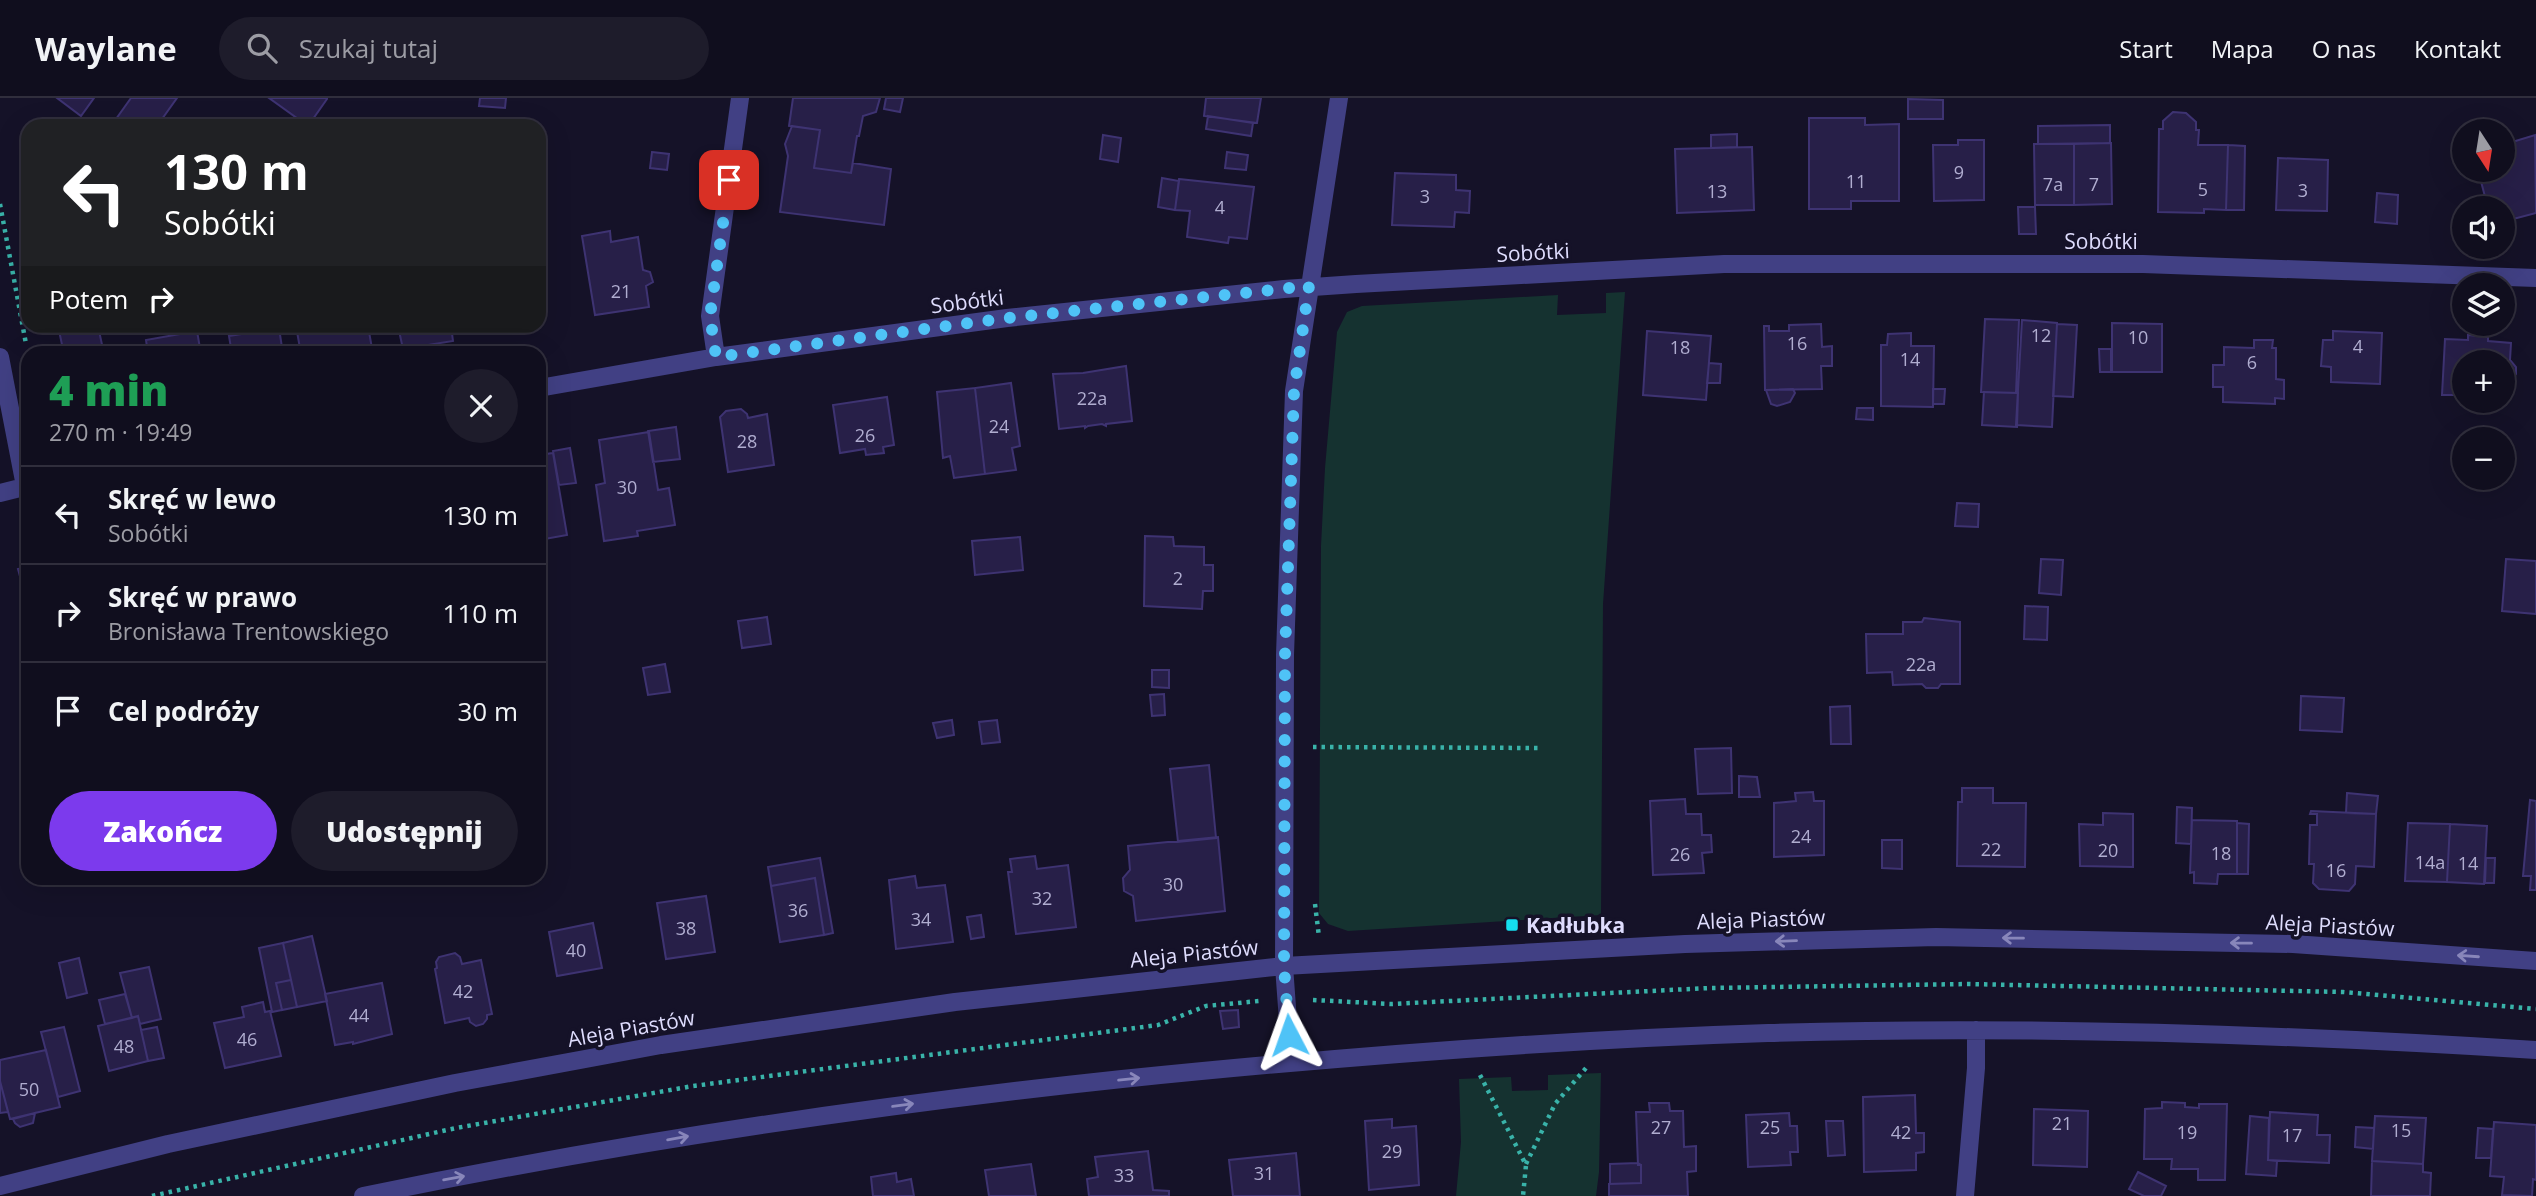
<!DOCTYPE html>
<html lang="pl">
<meta charset="utf-8">
<style>
body{margin:0;font-family:"Open Sans",sans-serif;background:#1e1c2b;color:#f1f3f6;height:100vh;display:flex;flex-direction:column;font-size:26px;white-space:nowrap}
*{box-sizing:border-box;margin:0}
p{font-size:23px;color:#9c9ca4}
.icon{flex:none;width:38px;height:38px;fill:none;stroke:currentColor;stroke-width:2;stroke-linecap:round;stroke-linejoin:round}
.map{position:relative;flex:1;overflow:hidden}
.sheet{position:absolute;left:21px;top:248px;width:525px;height:539px;display:flex;flex-direction:column;background:#100e1e;border-radius:21px;box-shadow:0 7px 28px #0002,0 0 0 2px #302e3c}
.sheet>*{flex:none}
.guide{position:absolute;left:21px;top:21px;width:525px;height:214px;border-radius:21px;box-shadow:0 7px 28px #0002,0 0 0 2px #302e3c;background:#202124;color:#fff;overflow:hidden}
.needle{width:46px;rotate:168deg}
.buttons{position:absolute;left:2452px;top:21px;display:grid;gap:14px}
.buttons a{display:grid;place-items:center;width:63px;height:63px;border-radius:50%;background:#100e1e;box-shadow:0 7px 28px #0002,0 0 0 2px #302e3c;font-size:35px}
.pin{position:absolute;display:grid;place-items:center;width:60px;height:60px;color:#fff;margin:-30px;border-radius:14px;box-shadow:0 4px 10px #0006}
.me{position:absolute;width:77px;margin:-38px;rotate:356deg;stroke-linejoin:round;filter:drop-shadow(0 0 5px #0008)}
.turn{display:flex;align-items:center;gap:24px;height:147px;padding:0 28px;font-size:32px}
.turn .icon{width:91px;height:91px;stroke-width:2.5}
.turn b{display:block;font-size:49px;line-height:60px}
.then{display:flex;align-items:center;height:66px;padding:0 28px;background:#0003;gap:14px;font-size:26px}
.round{display:grid;place-items:center;flex:none;width:74px;height:74px;border-radius:37px;background:#1e1c2b}
.headline{display:flex;align-items:center;justify-content:space-between;height:119px;padding:0 28px}
h1{font-size:42px;font-weight:800;line-height:52px;color:#1e9e55}
.action{display:flex;gap:14px;margin-top:auto;padding:14px 28px}
.action a{flex:1;height:80px;border-radius:42px;background:#7c3aed;color:#fff;font-size:28px;font-weight:800;line-height:80px;text-align:center}
.action a+a{background:#1e1c2b;color:#f1f3f6}
ul{padding:0;list-style:none}
li{display:flex;align-items:center;gap:21px;height:98px;padding:0 28px;border-top:2px solid #302e3c}
li div{flex:1}
li b{display:block;font-size:26px}
li em{font-style:normal}
header{display:flex;align-items:center;gap:42px;box-sizing:border-box;height:98px;padding:0 35px;background:#100e1e;border-bottom:2px solid #302e3c}
header strong{font-size:33px}
nav{display:flex;gap:38px;margin-inline-start:auto;font-size:24px}
.search{width:490px;height:63px;background:#1e1c2b;display:flex;align-items:center;gap:18px;box-sizing:border-box;padding:0 24px;border-radius:38px;color:#9c9ca4;font-size:26px}
.map>svg:first-child{display:block}
.green{fill:#153230}
.building{fill:#271f48;stroke:#3e3372;stroke-width:2}
.lines{fill:none;stroke-linecap:round;stroke-linejoin:round}
.path{stroke:#39b3a9;stroke-width:4.5;stroke-dasharray:3.5 5;stroke-linecap:butt}
.minor{stroke:#414084;stroke-width:18}
.oneway{stroke:#8886ba}
.route{stroke:#4fc3f7;stroke-width:12;stroke-dasharray:0 21.6}
.poi-dot{fill:#15dfef;stroke:#151228;stroke-width:2.5}
.labels{text-anchor:middle;dominant-baseline:central;stroke-width:7;stroke-linejoin:round;paint-order:stroke}
.number-label{font-size:18px;fill:#b0add0}
.street-label{font-size:21px;fill:#dedcfd;stroke:#151228}
.poi-label{font-size:21px;font-weight:bold;fill:#dedcfd;stroke:#151228;text-anchor:start}
</style>
<header>
<strong>Waylane</strong>
<div class="search"><svg class="icon" aria-label="search" viewBox="0 0 24 24"><circle cx="10" cy="10" r="6"/><path d="M15 15l6 6"/></svg>Szukaj tutaj</div>
<nav><a>Start</a><a>Mapa</a><a>O nas</a><a>Kontakt</a></nav>
</header>
<div class="map">
<svg width="2536" height="1098" viewBox="0 0 2536 1098">
<rect width="100%" height="100%" fill="#151228"/>
<path class="green" d="M1625 194 1603 506 1601 817 1348 833 1328 826 1319 815 1321 448 1325 370 1337 234 1347 214 1362 208 1558 197 1557 217 1606 215V195Z
M1601 975 1599 1074 1596 1098H1456L1461 1044 1459 981 1511 979 1512 993 1548 992V977Z"/>
<path class="building" d="M57 0H94L81 18Z
M131 0H177L157 28H111Z
M269 0H327V1L308 28Z
M480 0H506L505 10 479 8Z
M793 0H880L876 14 863 18 859 38H857L851 75 814 70 820 32 789 28Z
M886 0H903L900 14 884 11Z
M1206 0H1261L1257 25 1204 18Z
M1908 1 1943 2V21H1908Z
M2173 14 2186 15 2196 24V32H2199L2198 47H2228L2226 112 2204 111V115L2158 114 2159 31H2163V23Z
M1208 18 1253 25 1251 38 1206 31Z
M1809 20H1865V27L1899 26V103H1851V111H1809Z
M2110 27V45L2038 46V28Z
M792 28 820 32 814 70 851 75 853 65 891 71 884 127 780 114 788 58 785 46Z
M1737 36V49L1711 50V37Z
M1103 37 1121 40 1118 64 1100 61Z
M2535 37 2536 115 2502 124V110H2488L2478 72H2502V62L2513 59 2509 45Z
M1958 42H1984V102L1934 103 1933 47H1958Z
M2111 45 2112 106 2074 107V46Z
M2034 46H2074V107H2035Z
M2228 47 2245 48 2244 112H2226Z
M1752 49 1754 112 1677 115 1675 51Z
M652 54 669 56 667 72 650 70Z
M1227 54 1248 57 1246 72 1225 70Z
M2278 60 2328 62 2327 113 2276 112Z
M1395 75 1456 77V92L1470 93 1469 115 1455 114 1454 129 1392 127Z
M1162 80 1179 83 1175 112 1158 109Z
M1179 81 1254 89 1247 141 1229 139 1228 145 1187 139 1190 113 1175 112Z
M2377 95 2398 97 2397 126 2375 124Z
M2018 109H2035L2036 136H2019Z
M610 133 611 144 638 139 643 172 650 174 653 184 646 188 649 209 595 217 582 138Z
M1985 221 2019 222 2016 295 1981 294Z
M2022 222 2057 225 2052 329 2016 327Z
M2112 225 2162 226V274H2112Z
M1821 226 1822 249 1832 248V268H1821L1822 291 1765 292 1764 228H1769V233H1789V227Z
M2057 226 2077 227 2073 299 2053 298Z
M58 228H98L104 256H64Z
M228 228H278L229 238Z
M296 228H368L373 256H301Z
M398 228H451L453 243 403 251Z
M485 228H525L486 234Z
M279 230 283 256H232L229 238Z
M197 233 201 256H148L146 242Z
M1647 233 1711 238 1706 302 1643 297Z
M2333 233 2382 235 2380 286 2331 284V269L2321 268 2323 242H2333Z
M1911 235V248H1934L1933 309 1881 308V247H1887L1888 236Z
M2468 237 2488 239V243L2511 245 2510 262 2516 269V276L2509 283V300L2502 299V264H2464V297H2442L2445 241 2468 242Z
M2254 242H2273L2272 250H2276V281L2284 282V301L2275 300V306L2223 304V289H2213V267H2224V249L2254 250Z
M2099 251H2111V274H2100Z
M1709 265 1721 266 1720 285H1707Z
M1126 268 1132 323 1106 326V328L1102 326 1088 328 1085 330V328L1059 331 1053 276 1083 275Z
M1011 285 1020 348 1012 350 1016 372 985 376 975 290Z
M975 290 985 376 954 380 950 358 943 360 937 294Z
M1933 291H1945L1944 306H1933Z
M1766 292 1793 291 1795 295 1790 304 1777 308 1771 306Z
M1984 294 2018 295 2017 329 1982 327Z
M887 299 894 347 883 349 884 355 866 357 865 351 840 355 833 307Z
M1857 310H1873V322L1856 321Z
M741 311 747 316 748 320 767 316 774 367 728 374 720 319 726 313Z
M676 329 680 361 653 364 648 333Z
M649 334 658 392 669 390 675 427 637 433 638 438 604 443 596 387 605 385 599 342Z
M570 350 576 385 559 387 553 353Z
M553 355 567 437 539 442V357Z
M1957 405 1979 406 1978 429 1955 428Z
M1145 438 1173 439 1174 448 1204 449V467H1213V493H1203L1202 511 1144 508Z
M1020 439 1023 472 975 477 972 443Z
M2041 461 2063 462 2061 497 2039 495Z
M2506 461 2536 463V516L2502 513Z
M28 469V492L24 493 18 471Z
M2025 508 2048 509 2047 542 2024 541Z
M767 519 771 546 742 550 738 523Z
M1924 520 1960 524V586H1941L1938 590H1926L1922 586 1893 587 1892 574 1867 575 1866 536H1903V524H1922Z
M665 566 670 594 648 597 643 570Z
M1152 572H1169V590L1152 589Z
M1164 596 1165 617 1152 618 1150 597Z
M2301 598 2344 600 2342 634 2300 632Z
M1850 608 1851 646H1831L1830 609Z
M952 622 954 637 937 640 933 625Z
M997 622 1000 644 982 646 979 624Z
M1731 650 1732 695 1698 696 1695 651Z
M1209 667 1216 740 1178 744 1170 671Z
M1739 678 1757 679 1760 699H1739Z
M1962 690H1993V705H2026L2025 769 1957 768 1958 704H1962Z
M1813 694 1814 703H1824V757L1774 759V705L1796 703 1795 695Z
M2347 695 2378 698 2376 716 2346 715Z
M1685 701 1686 716H1701L1702 737H1711L1712 754 1702 755 1704 775 1653 777 1650 703Z
M2530 702 2536 703V792H2530L2531 778H2523Z
M2177 709 2192 710 2191 746 2176 745Z
M2311 713 2376 716 2374 769 2356 768 2355 786 2349 793 2319 791 2313 785 2314 766H2309L2310 727H2317V716H2310Z
M2103 715 2133 716V769L2080 768 2079 726 2103 727Z
M2192 722 2237 723V776H2218L2217 786 2194 785V774L2190 775Z
M2237 725 2249 726 2248 776H2237Z
M2408 725 2450 726 2447 784 2405 783Z
M2450 726 2487 728 2484 786 2447 784Z
M1218 739 1225 813 1136 823 1133 798 1124 793 1123 780 1130 772 1128 748Z
M1882 742H1902V771L1882 770Z
M1035 758 1037 771 1068 767 1076 829 1016 836 1008 774H1012L1010 761Z
M820 760 833 835 824 837 815 780 771 788 768 769Z
M2486 760H2495L2494 785H2485Z
M915 778 917 790 945 787 953 844 896 851 889 782Z
M815 780 824 837 780 844 771 788Z
M706 798 715 854 666 861 657 805Z
M981 817 984 839 971 841 967 819Z
M593 825 602 870 557 878 549 834Z
M312 838 327 903 297 909 283 845Z
M283 845 291 882 276 885 282 912 272 914 259 850Z
M455 855 460 859 462 866 481 862 492 916 487 917V921L483 926 476 928 470 924 469 920 445 925 435 871 437 870 436 864 439 859Z
M79 860 87 895 67 900 59 865Z
M149 869 161 921 140 926 138 918 132 920 120 875Z
M291 882 297 909 282 912 276 885Z
M382 885 392 936 353 946V944L335 947 325 896Z
M125 896 132 920 105 926 99 902Z
M263 904 265 914 270 913 281 958 225 970 214 925 244 919 242 909Z
M1238 912 1239 929 1223 931 1220 913Z
M138 918 148 963 109 973 98 928Z
M64 929 80 993 58 999 41 934Z
M157 929 164 960 148 963 141 932Z
M46 952 60 1009 10 1021 0 983V962Z
M0 983 8 1014 0 1015Z
M1915 997 1916 1035H1924V1054L1916 1055V1072L1864 1074 1863 999Z
M2162 1004 2185 1005V1009L2199 1010V1006H2227L2225 1082H2198V1071H2171L2172 1061H2144L2145 1011 2162 1010Z
M1649 1005H1669L1670 1013H1683L1684 1049 1696 1048V1073L1687 1074 1688 1098H1609V1086L1641 1085V1067H1638L1636 1014H1650Z
M2034 1011 2088 1013 2087 1069 2033 1067Z
M2270 1014 2318 1017 2317 1037H2330L2329 1065 2268 1062Z
M35 1015 33 1025 20 1029 15 1025 13 1021Z
M1789 1015 1790 1028H1797L1798 1054H1790L1791 1067 1748 1069 1746 1017Z
M2250 1018 2269 1020 2268 1062 2277 1063 2276 1078 2246 1076Z
M2375 1018 2426 1020 2423 1066 2372 1063Z
M1392 1021V1030L1416 1028 1419 1087 1369 1092 1365 1023Z
M1826 1023H1843L1845 1057 1828 1058Z
M2494 1024 2536 1027V1082L2533 1081 2532 1098 2502 1097 2504 1079 2490 1078Z
M2356 1029 2374 1030 2373 1051 2355 1049Z
M2478 1030 2493 1031 2491 1060H2476Z
M1148 1053 1153 1092 1169 1093V1098H1089L1087 1081 1098 1079 1095 1059Z
M1296 1055 1300 1098H1233L1229 1062Z
M2372 1063 2423 1066V1074L2431 1075 2430 1098H2371Z
M1638 1065 1641 1067V1085L1610 1086V1066Z
M1031 1066 1036 1098H989L985 1072Z
M2138 1074 2166 1088 2161 1098H2144L2129 1091Z
M896 1075 897 1084 911 1081 914 1098H873L871 1079Z"/>
<g class="lines">
<path class="path" d="M0 106 26 246
M1313 649 1538 650
M1315 806 1319 839
M1313 902 1391 906 1710 890 1967 886 2343 894 2536 911
M1480 977 1526 1067 1523 1098
M1526 1066 1555 1006 1586 970
M152 1098 456 1030 693 988 1158 927 1206 908 1259 903"/>
<path class="minor" d="M0 259 25 388
M716 259 710 218 740 0
M539 290 716 259 1007 220 1284 191 1356 186 1724 166H2143L2536 180
M0 395 28 388
M1291 964 1284 868 1285 557 1294 293 1339 0
M0 1088 168 1046 455 985 661 947 955 904 1284 868 1685 846 1936 839 2293 846 2536 863
M363 1098C614 1046 868 1008 1122 981 1337 959 1552 942 1768 935 2024 927 2281 936 2536 952
M1965 1098 1976 970V932"/>
</g>
<defs><path id="oneway-shaft" d="M-6 0H5M1.5-3L5.5 0L1.5 3" fill="none" stroke-width="1.6" stroke-linecap="round" stroke-linejoin="round" transform="scale(1.75)"/></defs>
<g class="oneway">
<use href="#oneway-shaft" transform="translate(2013 840) rotate(-179)"/>
<use href="#oneway-shaft" transform="translate(1786 843) rotate(178)"/>
<use href="#oneway-shaft" transform="translate(2241 845) rotate(-179)"/>
<use href="#oneway-shaft" transform="translate(2468 858) rotate(-176)"/>
<use href="#oneway-shaft" transform="translate(1129 981) rotate(-6)"/>
<use href="#oneway-shaft" transform="translate(903 1007) rotate(-8)"/>
<use href="#oneway-shaft" transform="translate(678 1040) rotate(-10)"/>
<use href="#oneway-shaft" transform="translate(454 1080) rotate(-10)"/>
</g>
<g class="lines">
<path class="route" d="M729 82 710 218 716 259 1007 220 1309 188 1294 293 1285 557 1284 868 1289 937"/>
</g>
<rect class="poi-dot" x="1505" y="820" width="14" height="14" rx="3.5"/>
<g class="labels">
<g class="number-label">
<text x="1959" y="74">9</text>
<text x="1856" y="83">11</text>
<text x="2053" y="86">7a</text>
<text x="2094" y="86">7</text>
<text x="2203" y="91">5</text>
<text x="2303" y="92">3</text>
<text x="1717" y="93">13</text>
<text x="1425" y="98">3</text>
<text x="1220" y="109">4</text>
<text x="621" y="193">21</text>
<text x="2041" y="237">12</text>
<text x="2138" y="239">10</text>
<text x="1797" y="245">16</text>
<text x="2358" y="248">4</text>
<text x="1680" y="249">18</text>
<text x="1910" y="261">14</text>
<text x="2252" y="264">6</text>
<text x="1092" y="300">22a</text>
<text x="999" y="328">24</text>
<text x="865" y="337">26</text>
<text x="747" y="343">28</text>
<text x="627" y="389">30</text>
<text x="1178" y="480">2</text>
<text x="1921" y="566">22a</text>
<text x="1801" y="738">24</text>
<text x="1991" y="751">22</text>
<text x="2108" y="752">20</text>
<text x="2221" y="755">18</text>
<text x="1680" y="756">26</text>
<text x="2430" y="764">14a</text>
<text x="2468" y="765">14</text>
<text x="2336" y="772">16</text>
<text x="1173" y="786">30</text>
<text x="1042" y="800">32</text>
<text x="798" y="812">36</text>
<text x="921" y="821">34</text>
<text x="686" y="830">38</text>
<text x="576" y="852">40</text>
<text x="463" y="893">42</text>
<text x="359" y="917">44</text>
<text x="247" y="941">46</text>
<text x="124" y="948">48</text>
<text x="29" y="991">50</text>
<text x="2062" y="1025">21</text>
<text x="1661" y="1029">27</text>
<text x="1770" y="1029">25</text>
<text x="2401" y="1032">15</text>
<text x="1901" y="1034">42</text>
<text x="2187" y="1034">19</text>
<text x="2292" y="1037">17</text>
<text x="1392" y="1053">29</text>
<text x="1264" y="1075">31</text>
<text x="1124" y="1077">33</text>
</g>
<g class="street-label">
<text x="2101" y="143">Sobótki</text>
<text transform="translate(1533 154) rotate(-3)">Sobótki</text>
<text transform="translate(967 203) rotate(-7)">Sobótki</text>
<text transform="translate(1761 821) rotate(-2)">Aleja Piastów</text>
<text transform="translate(2330 827) rotate(3)">Aleja Piastów</text>
<text transform="translate(1194 855) rotate(-6)">Aleja Piastów</text>
<text transform="translate(631 930) rotate(-10)">Aleja Piastów</text>
</g>
<g class="poi-label">
<text x="1526" y="827">Kadłubka</text>
</g>
</g>
</svg>
<div class="buttons">
<a><svg class="needle" viewBox="-14 -14 28 28"><path d="M0-13l5 13h-10z" fill="#e53935"/><path d="M0 13l5-13h-10z" fill="#9c9ca4"/></svg></a>
<a><svg class="icon" aria-label="sound" viewBox="0 0 24 24"><path d="M4 9h4l5-4v14l-5-4H4zM17 9q2 3 0 6"/></svg></a>
<a><svg class="icon" aria-label="layers" viewBox="0 0 24 24"><path d="M12 4l9 5-9 5-9-5zM3 14l9 5 9-5"/></svg></a>
<a>+</a>
<a>−</a>
</div>
<div class="pin" style="left:729px;top:82px;background:#d93025"><svg class="icon" aria-label="arrive" viewBox="0 0 24 24"><path d="M6 21V4h12l-3 4 3 4H6"/></svg></div>
<svg class="me" style="left:1289px;top:937px" viewBox="-20 -20 40 40"><path d="M0-17L14 15 0 8-14 15z" fill="#4fc3f7" stroke="#fff" stroke-width="4"/></svg>
<div class="guide">
<div class="turn"><svg class="icon" aria-label="left" viewBox="0 0 24 24"><path d="M17 20v-9H6M10 6l-5 5 5 5"/></svg><div><b>130 m</b>Sobótki</div></div>
<div class="then">Potem<svg class="icon" aria-label="right" viewBox="0 0 24 24"><path d="M7 20v-9h11M14 6l5 5-5 5"/></svg></div>
</div>
<section class="sheet">
<div class="headline"><div><h1>4 min</h1><p>270 m · 19:49</p></div><a class="round"><svg class="icon" aria-label="close" viewBox="0 0 24 24"><path d="M6 6l12 12M18 6L6 18"/></svg></a></div>
<ul>
<li><svg class="icon" aria-label="left" viewBox="0 0 24 24"><path d="M17 20v-9H6M10 6l-5 5 5 5"/></svg><div><b>Skręć w lewo</b><p>Sobótki</p></div><em>130 m</em></li>
<li><svg class="icon" aria-label="right" viewBox="0 0 24 24"><path d="M7 20v-9h11M14 6l5 5-5 5"/></svg><div><b>Skręć w prawo</b><p>Bronisława Trentowskiego</p></div><em>110 m</em></li>
<li><svg class="icon" aria-label="arrive" viewBox="0 0 24 24"><path d="M6 21V4h12l-3 4 3 4H6"/></svg><div><b>Cel podróży</b></div><em>30 m</em></li>
</ul>
<div class="action"><a>Zakończ</a><a>Udostępnij</a></div>
</section>
</div>
